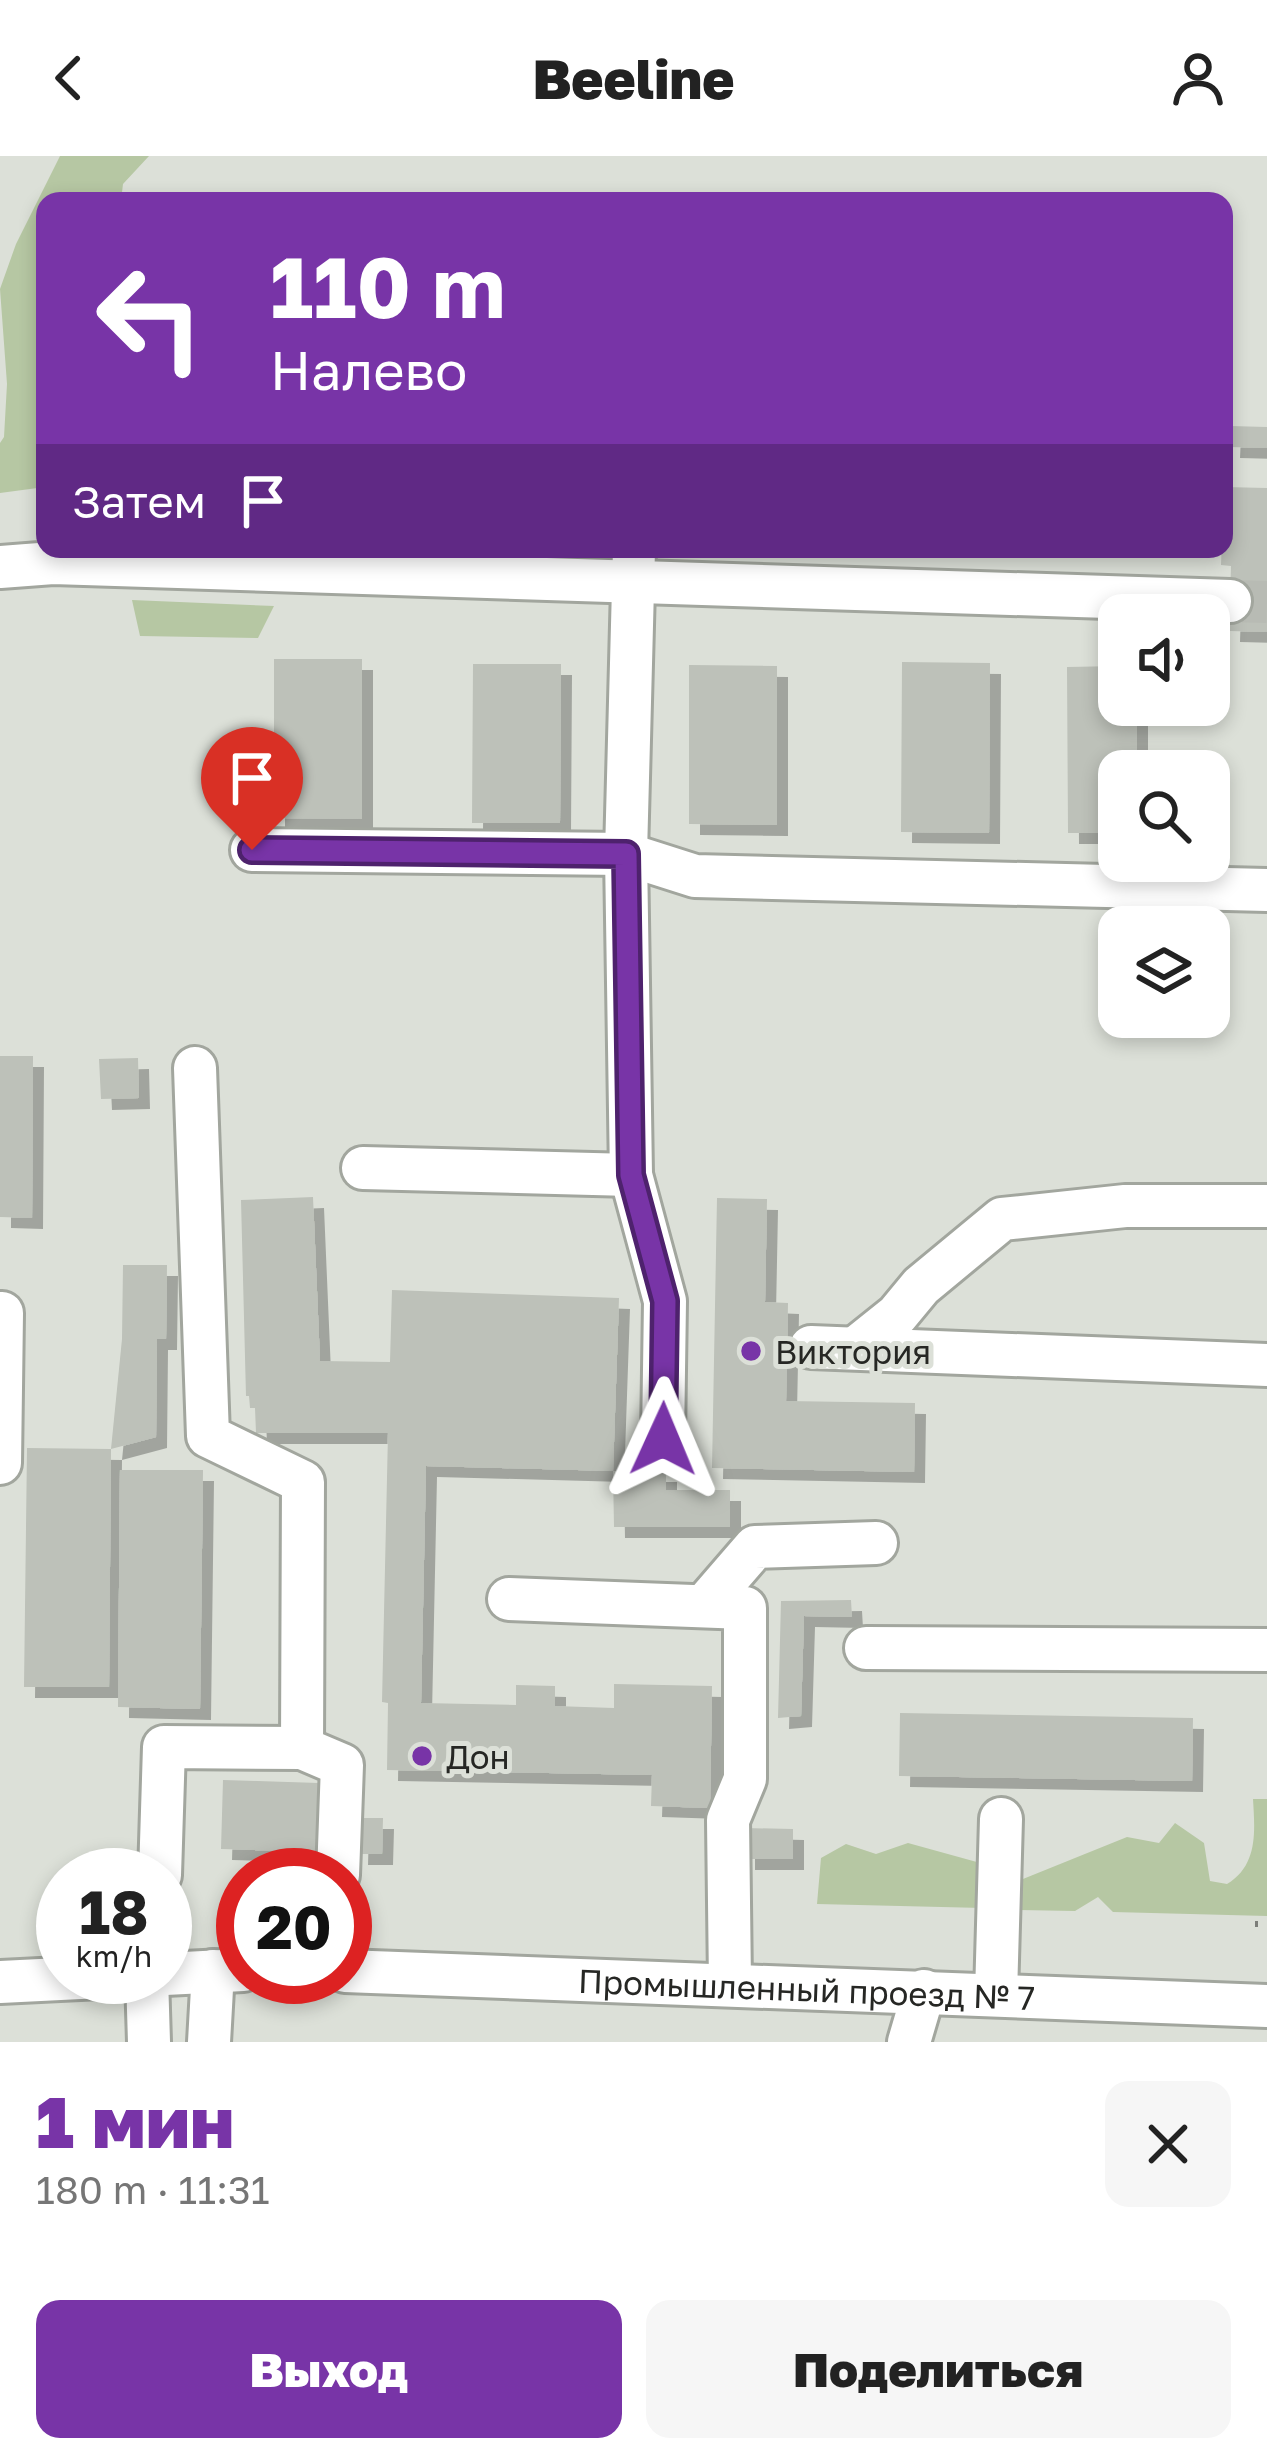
<!DOCTYPE html>
<html lang="ru">
<meta charset="utf-8">
<style>
body{margin:0;font-family:"Golos Text",sans-serif;background:#f6f6f6;color:#222;height:100vh;display:flex;flex-direction:column;font-size:45px;white-space:nowrap}
*{box-sizing:border-box;margin:0}
p{font-size:39px;color:#767676}
.icon{flex:none;width:66px;height:66px;fill:none;stroke:currentColor;stroke-width:2;stroke-linecap:round;stroke-linejoin:round}
.map{position:relative;height:1886px;overflow:hidden}
.details{display:flex;flex-direction:column;background:#fff;flex:1}
.details>*{flex:none}
.hud{position:absolute;left:36px;top:36px;width:1197px;height:366px;border-radius:24px;box-shadow:0 6px 18px #0003;background:#7834a7;color:#fff;overflow:hidden}
.buttons{position:absolute;left:1098px;top:438px;display:grid;gap:24px}
.buttons a{display:grid;place-items:center;width:132px;height:132px;border-radius:24px;background:#fff;box-shadow:0 6px 18px #0003;font-size:60px}
.speed{position:absolute;left:36px;top:1692px;display:flex;gap:24px;font-size:60px;font-weight:700;text-align:center}
.speed>*{display:grid;place-content:center;width:156px;height:156px;border-radius:50%;background:#fff;box-shadow:0 6px 18px #0003;line-height:1}
.speed small{font-size:30px;font-weight:400}
.speed .limit{border:18px solid #d22;background:#fff;color:#111}
.pin{position:absolute;display:grid;place-items:center;width:102px;height:102px;color:#fff;margin:-123px -51px;border-radius:50% 50% 50% 0;rotate:-45deg;box-shadow:0 0 12px #0007}
.pin .icon{rotate:45deg}
.me{position:absolute;width:132px;margin:-66px;rotate:1deg;stroke-linejoin:round;filter:drop-shadow(0 0 9px #0008)}
.turn{display:flex;align-items:center;gap:42px;height:252px;padding:0 36px;font-size:54px}
.turn .icon{width:156px;height:156px;stroke-width:2.5}
.turn b{display:block;font-size:84px;line-height:102px}
.then{display:flex;align-items:center;height:114px;padding:0 36px;background:#0003;gap:24px;font-size:45px}
.round{display:grid;place-items:center;flex:none;width:126px;height:126px;border-radius:24px;background:#f6f6f6}
.overview{display:flex;align-items:center;justify-content:space-between;height:204px;padding:0 36px}
h1{font-size:72px;font-weight:800;line-height:90px;color:#7834a7}
.button{display:flex;gap:24px;margin-top:auto;padding:24px 36px}
.button a{flex:1;height:138px;border-radius:24px;background:#7834a7;color:#fff;font-size:48px;font-weight:800;line-height:138px;text-align:center}
.button a+a{background:#f6f6f6;color:#222}
header{display:flex;justify-content:space-between;align-items:center;height:156px;padding:0 36px;background:#fff;font-size:54px;font-weight:800}
.map>svg:first-child{display:block}
.green{fill:#b6c7a3}
.building{fill:#bdc1b9;filter:url(#shadow)}
.lines{fill:none;stroke-linecap:round;stroke-linejoin:round}
.minor-tunnel{stroke:#b8bbb4;stroke-width:42;stroke-dasharray:42 21;stroke-linecap:butt}
.minor-casing{stroke:#a2a69e;stroke-width:48}
.path{stroke:#7c7e79;stroke-width:6;stroke-dasharray:3 9;stroke-linecap:butt}
.minor{stroke:#fff;stroke-width:42}
.route-casing{stroke:#4e226d;stroke-width:30}
.route{stroke:#7834a7;stroke-width:21}
.poi-dot{fill:#7834a7;stroke:#dce0d8;stroke-width:4.5}
.labels{text-anchor:middle;dominant-baseline:central;stroke-width:10;stroke-linejoin:round;paint-order:stroke}
.poi-label{font-size:33px;fill:#262724;stroke:#dce0d8;text-anchor:start}
.street-label{font-size:33px;fill:#262724;stroke:#dce0d8}
</style>
<header><svg class="icon" aria-label="back" viewBox="0 0 24 24"><path d="M15 5l-7 7 7 7"/></svg>Beeline<svg class="icon" aria-label="person" viewBox="0 0 24 24"><circle cx="12" cy="8" r="4"/><path d="M4 21q1-7 8-7t8 7"/></svg></header>
<div class="map">
<svg width="1267" height="1886" viewBox="0 0 1267 1886">
<defs>
<filter id="shadow"><feDropShadow dx="11" dy="11" stdDeviation="0" flood-color="#0004"/></filter>
</defs>
<rect width="100%" height="100%" fill="#dce0d8"/>
<path class="green" d="M60 0H149L123 28 121 45H45V331L0 337V287L4 281 7 228 0 133 16 88Z
M132 444 274 450 258 482 140 480Z
M1253 1643H1267V1760L1113 1756 1098 1741 1075 1755 1019 1754 1018 1725 1127 1681 1159 1687 1175 1667 1204 1687 1210 1725 1227 1728C1258 1709 1255 1676 1253 1643Z
M908 1687 984 1708 983 1752 817 1748 821 1702 846 1688 876 1698Z"/>
<path class="building" d="M1230 270 1267 271V292L1229 291Z
M1224 331 1267 332V476L1229 475 1231 410 1221 409Z
M274 503H362V663L274 662Z
M902 506 990 507 989 677 901 676Z
M473 508H561L560 667H472Z
M689 509 777 510V669L689 668Z
M1119 510V549H1137V615H1119V677H1068L1067 511Z
M0 900H33L32 1062 0 1061Z
M138 902 139 942 101 943 99 903Z
M313 1041 320 1205 390 1206 392 1134 619 1142 613 1315 426 1310 421 1547 516 1549V1529L555 1530V1550L614 1552V1528L712 1530 710 1652 651 1650 652 1619 387 1614 388 1547 382 1546 388 1277H256L255 1252H250L249 1240H246L241 1044Z
M717 1042 767 1043 765 1146 788 1147 786 1245 915 1247 914 1316 712 1312Z
M123 1109H167L166 1183H157L156 1281 111 1293 122 1183Z
M27 1292 111 1293 109 1531H24Z
M120 1314H203L200 1553 118 1551Z
M613 1315H666V1334H730V1371H614Z
M851 1444 852 1461 804 1460 801 1560 778 1562 781 1445Z
M900 1557 1193 1562 1192 1625 899 1620Z
M223 1624 319 1627 317 1696 221 1693Z
M358 1662H383L382 1698H357Z
M744 1672 793 1673V1703H744Z"/>
<g class="lines">
<path class="minor-tunnel" d="M1230 445 1267 446"/>
<defs>
<g id="minor">
<path d="M634 393 626 698 631 1019 665 1145 663 1283"/>
<path d="M0 411 53 407 1230 445"/>
<path d="M252 694 626 698 695 720 1267 734"/>
<path d="M195 912 208 1280 303 1326 302 1592 342 1609 338 1719"/>
<path d="M363 1012 631 1019"/>
<path d="M811 1191 1267 1209"/>
<path d="M857 1191 897 1159 921 1130 1002 1063 1125 1050H1267"/>
<path d="M0 1307 2 1157"/>
<path d="M509 1443 745 1452V1623L728 1664 730 1828"/>
<path d="M704 1450 755 1391 876 1387"/>
<path d="M866 1492 1267 1494"/>
<path d="M160 1719 164 1591 302 1592"/>
<path id="s1" d="M345 1815 1267 1850"/>
<path d="M165 1818 243 1814"/>
<path d="M147 1821 149 1886"/>
<path d="M0 1826 100 1821"/>
<path d="M996 1839 1001 1663"/>
<path d="M209 1886 213 1815"/>
<path d="M909 1886 924 1835"/>
</g>
</defs>
<use href="#minor" class="minor-casing"/>
<path class="path" d="M1255 1768H1267"/>
<use href="#minor" class="minor"/>
</g>
<g class="lines">
<defs>
<path id="route" d="M252 694 626 698 631 1019 665 1145 663 1283"/>
</defs>
<use href="#route" class="route-casing"/>
<use href="#route" class="route"/>
</g>
<g class="poi-dot">
<circle cx="751" cy="1195" r="12"/>
<circle cx="422" cy="1600" r="12"/>
</g>
<g class="labels">
<g class="poi-label">
<text x="775" y="1195">Виктория</text>
<text x="446" y="1600">Дон</text>
</g>
<g class="street-label">
<text stroke="none"><textPath href="#s1" startOffset="462">Промышленный проезд № 7</textPath></text>
</g>
</g>
</svg>
<div class="buttons">
<a><svg class="icon" aria-label="sound" viewBox="0 0 24 24"><path d="M4 9h4l5-4v14l-5-4H4zM17 9q2 3 0 6"/></svg></a>
<a><svg class="icon" aria-label="search" viewBox="0 0 24 24"><circle cx="10" cy="10" r="6"/><path d="M15 15l6 6"/></svg></a>
<a><svg class="icon" aria-label="layers" viewBox="0 0 24 24"><path d="M12 4l9 5-9 5-9-5zM3 14l9 5 9-5"/></svg></a>
</div>
<div class="speed"><div>18<small>km/h</small></div><div class="limit">20</div></div>
<div class="pin" style="left:252px;top:694px;background:#d93025"><svg class="icon" aria-label="arrive" viewBox="0 0 24 24"><path d="M6 21V4h12l-3 4 3 4H6"/></svg></div>
<svg class="me" style="left:663px;top:1283px" viewBox="-20 -20 40 40"><path d="M0-17L14 15 0 8-14 15z" fill="#7834a7" stroke="#fff" stroke-width="4"/></svg>
<div class="hud">
<div class="turn"><svg class="icon" aria-label="left" viewBox="0 0 24 24"><path d="M17 20v-9H6M10 6l-5 5 5 5"/></svg><div><b>110 m</b>Налево</div></div>
<div class="then">Затем<svg class="icon" aria-label="arrive" viewBox="0 0 24 24"><path d="M6 21V4h12l-3 4 3 4H6"/></svg></div>
</div>
</div>
<section class="details">
<div class="overview"><div><h1>1 мин</h1><p>180 m · 11:31</p></div><a class="round"><svg class="icon" aria-label="close" viewBox="0 0 24 24"><path d="M6 6l12 12M18 6L6 18"/></svg></a></div>
<div class="button"><a>Выход</a><a>Поделиться</a></div>
</section>
